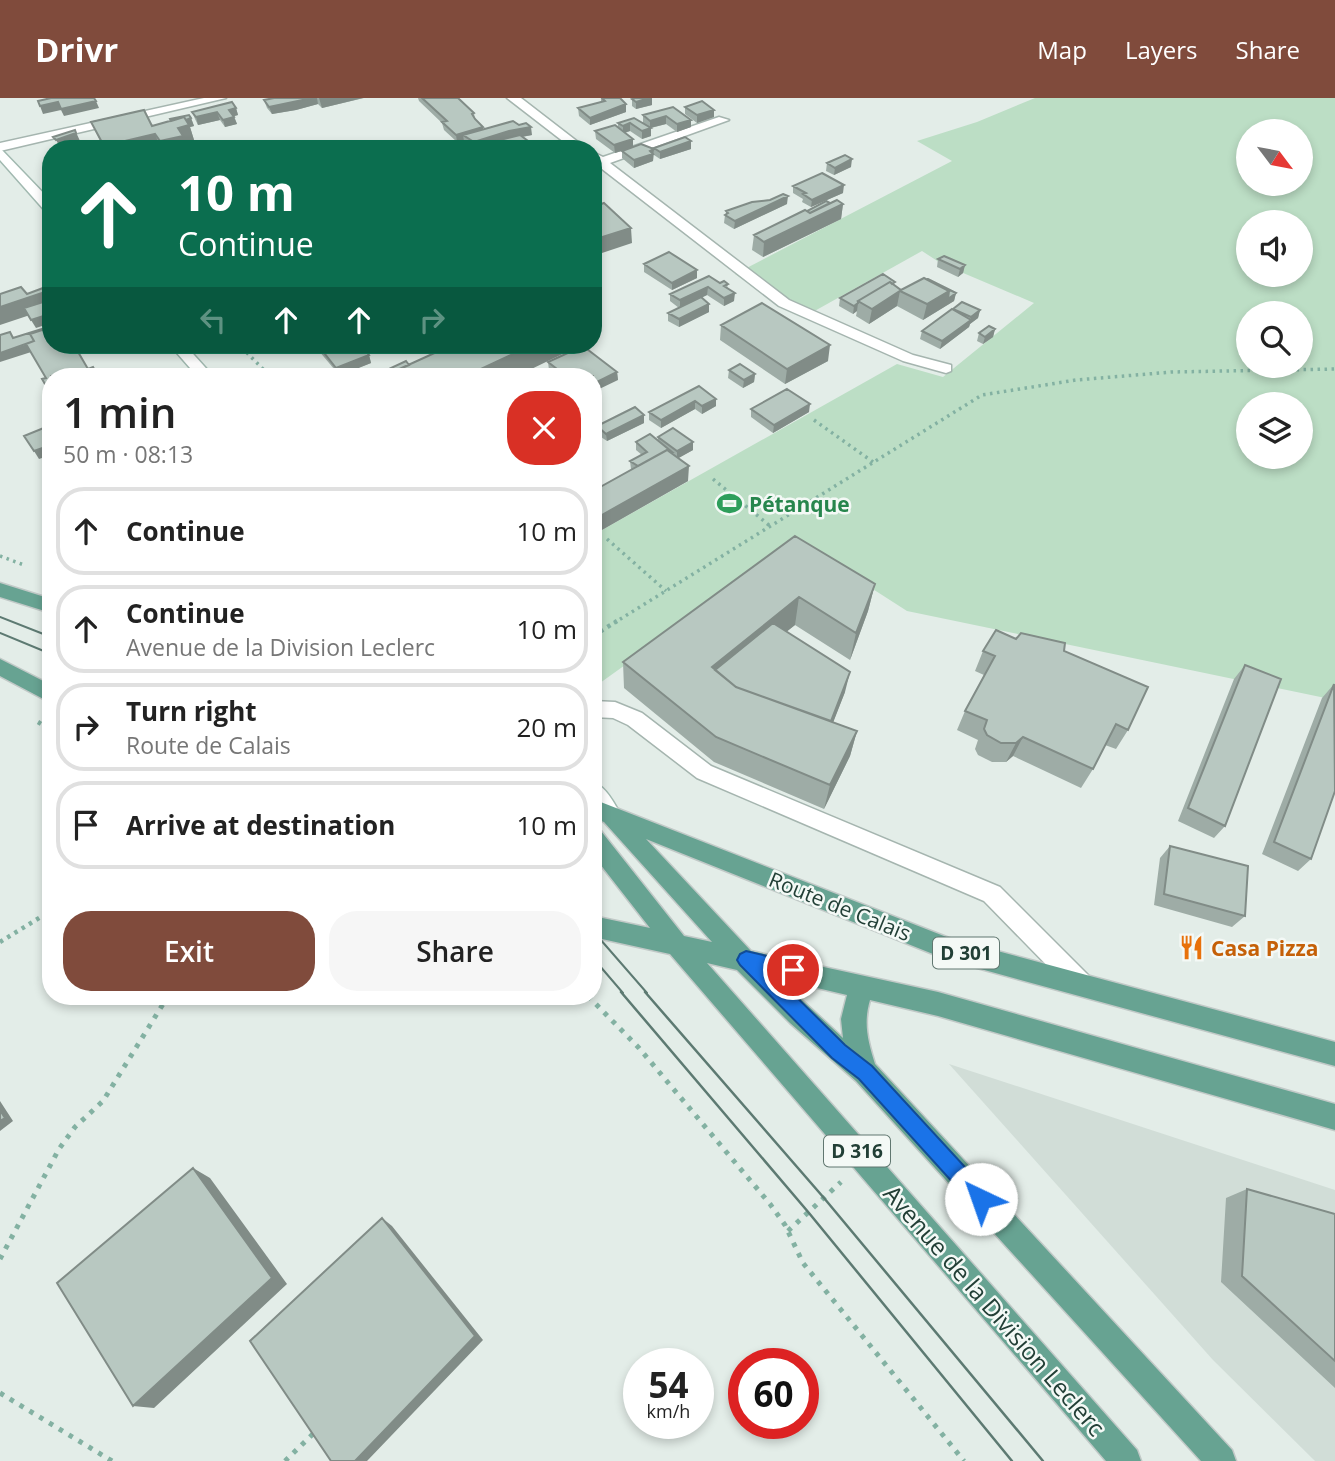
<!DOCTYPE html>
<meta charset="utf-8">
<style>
body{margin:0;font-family:"Open Sans",sans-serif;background:#f6f6f6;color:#222;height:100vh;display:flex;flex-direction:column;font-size:26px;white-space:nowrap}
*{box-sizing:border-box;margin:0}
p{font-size:23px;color:#767676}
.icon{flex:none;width:38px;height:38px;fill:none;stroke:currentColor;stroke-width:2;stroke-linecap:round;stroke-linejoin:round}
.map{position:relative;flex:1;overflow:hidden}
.sheet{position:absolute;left:42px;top:270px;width:560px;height:637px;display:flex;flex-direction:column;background:#fff;border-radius:28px;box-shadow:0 4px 10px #0003}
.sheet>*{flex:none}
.top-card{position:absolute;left:42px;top:42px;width:560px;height:214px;border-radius:28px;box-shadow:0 4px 10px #0003;background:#0b6e4f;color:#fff;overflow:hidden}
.needle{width:46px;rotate:122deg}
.controls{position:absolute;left:1236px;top:21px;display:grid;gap:14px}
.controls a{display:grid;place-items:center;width:77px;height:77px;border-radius:50%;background:#fff;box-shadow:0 4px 10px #0003;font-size:35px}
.speed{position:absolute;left:623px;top:1250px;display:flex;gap:14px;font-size:35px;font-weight:700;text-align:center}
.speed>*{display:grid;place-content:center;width:91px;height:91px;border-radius:50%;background:#fff;box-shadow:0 4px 10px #0003;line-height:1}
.speed small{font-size:18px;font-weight:400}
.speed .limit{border:10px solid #d22;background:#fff;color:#111}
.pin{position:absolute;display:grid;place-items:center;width:60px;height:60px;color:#fff;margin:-30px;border:4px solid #fff;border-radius:50%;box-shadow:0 2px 7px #0007}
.me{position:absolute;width:77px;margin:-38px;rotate:318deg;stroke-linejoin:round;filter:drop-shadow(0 0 5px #0008)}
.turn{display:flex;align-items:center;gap:24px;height:147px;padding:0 21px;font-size:32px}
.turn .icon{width:91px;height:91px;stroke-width:2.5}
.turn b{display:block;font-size:49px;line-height:60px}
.lanes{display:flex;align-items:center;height:66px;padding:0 21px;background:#0003;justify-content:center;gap:35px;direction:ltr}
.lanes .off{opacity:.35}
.round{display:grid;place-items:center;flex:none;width:74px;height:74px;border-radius:28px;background:#f6f6f6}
.summary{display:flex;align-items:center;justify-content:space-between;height:119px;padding:0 21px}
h1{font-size:42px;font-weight:600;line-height:52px}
.action{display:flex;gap:14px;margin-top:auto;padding:14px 21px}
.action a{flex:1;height:80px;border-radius:28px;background:#804b3c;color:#fff;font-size:28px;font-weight:600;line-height:80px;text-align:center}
.action a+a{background:#f6f6f6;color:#222}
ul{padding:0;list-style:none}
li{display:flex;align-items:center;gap:21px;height:88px;margin:0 14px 10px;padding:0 7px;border:4px solid #e0e0e0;border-radius:28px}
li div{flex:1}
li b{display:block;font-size:26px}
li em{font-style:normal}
header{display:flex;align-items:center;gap:42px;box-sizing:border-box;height:98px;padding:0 35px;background:#804b3c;color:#fff}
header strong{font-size:33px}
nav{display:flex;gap:38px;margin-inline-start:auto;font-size:24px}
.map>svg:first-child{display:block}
.built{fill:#d1ddd7}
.green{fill:#bcdec5;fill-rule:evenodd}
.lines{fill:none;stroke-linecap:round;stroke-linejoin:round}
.lane-casing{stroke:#a5b5af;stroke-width:3}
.street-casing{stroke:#a5b5af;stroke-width:3}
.secondary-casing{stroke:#a1b9b0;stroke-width:3}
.primary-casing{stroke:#c1c9c7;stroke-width:3}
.path-far2{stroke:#83b1a2;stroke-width:3.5;stroke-dasharray:2.5 4.5;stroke-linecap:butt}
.path-far1{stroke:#83b1a2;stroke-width:4.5;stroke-dasharray:3.5 5;stroke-linecap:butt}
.path{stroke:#83b1a2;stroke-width:5;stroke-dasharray:4.5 7;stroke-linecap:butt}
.lane{fill:#fff;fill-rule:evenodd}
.street{fill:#fff;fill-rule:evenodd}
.secondary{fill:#fff;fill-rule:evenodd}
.primary{fill:#67a392;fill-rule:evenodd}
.tram-far1{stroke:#5d7a72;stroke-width:2}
.tram{stroke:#5d7a72;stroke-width:2.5}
.wall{fill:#9eaca6}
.shaded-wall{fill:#818c87}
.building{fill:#b8c8c1;stroke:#818c87;stroke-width:2}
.route{fill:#1a73e8;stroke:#114b97;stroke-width:2}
.labels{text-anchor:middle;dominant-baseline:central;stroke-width:5;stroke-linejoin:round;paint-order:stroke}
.shield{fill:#f4f9f6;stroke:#617770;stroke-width:2}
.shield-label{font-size:19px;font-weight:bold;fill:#223f36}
.leisure-label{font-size:21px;font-weight:bold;fill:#27864d;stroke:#f4f9f6;text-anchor:start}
.street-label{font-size:21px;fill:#223f36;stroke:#f4f9f6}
.food-label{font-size:21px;font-weight:bold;fill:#c56008;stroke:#f4f9f6;text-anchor:start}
.near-street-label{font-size:24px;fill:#223f36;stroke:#f4f9f6}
</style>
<header>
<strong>Drivr</strong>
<nav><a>Map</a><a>Layers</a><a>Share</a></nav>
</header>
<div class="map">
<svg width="1335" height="1363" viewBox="0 0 1335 1363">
<rect width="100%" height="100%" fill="#e3ede8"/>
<path class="built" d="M949 966 1335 1092V1363H1315L1213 1262Z"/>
<path class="green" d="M1035 0H1335V602L907 513 798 443 593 590V437L897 266 943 279 1034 205 942 166 922 153 811 215 760 193 735 176 952 63 917 43 977 24ZM1248 33H1300V86H1248ZM1248 124H1300V177H1248ZM1248 215H1300V268H1248ZM1248 306H1300V359H1248Z"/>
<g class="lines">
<defs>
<path id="lane" d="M593 603 615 604 642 615 711 668 1000 789 1088 877 1092 885 1088 893 1080 896 1072 893 984 803 697 680 628 627 613 620 593 619Z"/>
<path id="street" d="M204 0H226L0 53V45Z
M507 0H521L587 51H573Z
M719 19 729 22 610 65 789 202 913 257 951 267V273L946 275 903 263 779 208 593 64V54L603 59Z"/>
<path id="secondary" d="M0 50 51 103V115L46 114 0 62Z
M170 247H185L213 278H197Z
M593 684C605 688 614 704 620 716L617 723C592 731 593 700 593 684Z"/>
<path id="primary" d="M0 485 51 501V515L0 499Z
M0 561 51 587V605L0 578Z
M593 701 949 840 1335 944V968L948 862 646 741 751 853 938 894 1335 1006V1032L938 918 870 902C863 925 868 944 875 966L1232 1352 1236 1363H1201L856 983 790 925 737 872 707 865 1137 1352 1141 1363H1106L670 856 593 839V818L650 830 593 757V731L601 733 684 838 712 844 604 724 593 720ZM779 881 847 897 841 921 843 940Z"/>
</defs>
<use href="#lane" class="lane-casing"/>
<use href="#street" class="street-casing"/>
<use href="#secondary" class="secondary-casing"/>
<use href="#primary" class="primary-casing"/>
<path class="path-far2" d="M220 247 245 253 270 278
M814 322 873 364
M713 381 770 428
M607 441 666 493
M0 458 24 467
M614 525 982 297 1076 282 1172 274 1335 271"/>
<path class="path-far1" d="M593 538 617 523
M38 624 51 632
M0 844 44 817H51"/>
<path class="path" d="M588 898 639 950 770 1106 785 1127 803 1165 964 1363
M788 1133 841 1084
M0 1161 59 1051 75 1029 103 1003 168 898
M0 1295 112 1363
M285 1363 315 1334"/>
<use href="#lane" class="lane"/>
<use href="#street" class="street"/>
<use href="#secondary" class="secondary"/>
<use href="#primary" class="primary"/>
<path class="tram-far1" d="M0 519 51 539
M0 535 51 556
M593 833 647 895
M593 860 623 895"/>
<path class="tram" d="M621 894 809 1115 1012 1363
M645 894 824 1100 1043 1363"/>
</g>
<path class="wall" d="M274 0H364L322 10 318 6 296 12 272 16 267 10 264 2Z
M418 0H458L474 15 475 22 483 31 532 37 522 39 528 43V51H481V50L474 51 464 45V43L457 44 444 32 442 25 419 3Z
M601 0H620L626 6V14L590 27 579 18 578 10 601 4Z
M635 0H652V7L636 11 632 8V1Z
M673 9 691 22V29L677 34 666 26 651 30V38L642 41 630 33 625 35 633 41V49L654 51 653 63 634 70 622 60V53L615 55 596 41 595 33 618 30V25H643V17Z
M685 9 714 19 697 25 685 16Z
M236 10 238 17 234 18 237 26 225 29 220 22 198 27 195 21 192 14Z
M191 20 194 28 190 29 194 42 186 44 188 51H104L91 24 152 28Z
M691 43V51L660 61 654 57V50Z
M827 65 851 69 834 77 826 73Z
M793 88 843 95 811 109 802 104 803 101 793 95Z
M830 105 843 106 841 121 763 159 752 152 754 137 807 113Z
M787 106 734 131 724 125 725 117 726 116V113Z
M938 161 965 167 963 175 958 179 937 169Z
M644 166 697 172V180L672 192 644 174Z
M720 185 728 186 727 190 734 203 724 208 707 197 701 200 709 206V214L679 229 668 223V215L679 210 670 203V196Z
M895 188 901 192 956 195 954 203 923 222 897 208 869 226 856 218 857 213 853 216 839 208 840 200Z
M953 211 980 212 978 220 970 226 969 229 940 251 920 241 922 233 953 212Z
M721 227 828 263 785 286 720 242Z
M995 231 993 239 983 246 977 243 979 235Z
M250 247H280L258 255Z
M314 247H360L369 257 371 265 339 277Z
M548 264 617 274 618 282 593 278H557L549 272Z
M729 272 755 276 754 284 743 290 728 280Z
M699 288 716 301V308L702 316 695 311 661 330 649 322V314Z
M751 311 809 314 773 335 751 319Z
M644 317V325L607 343 598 337V343L595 345 593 344V331L597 335V328Z
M658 339 693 344V352L678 360 688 383 593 437V393L632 371H631L630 363 642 357 636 352V344L658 342Z
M795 438 875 486 868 513 850 562 795 527 786 534 845 594 833 624 857 633 850 658 824 711 714 664 624 590 623 564Z
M1016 541 1064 553 1128 632 1116 651 1105 647 1093 671 1081 690 1013 658 1006 664H992L978 657 975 651 978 642 957 632 965 613 984 577 975 573 983 553Z
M1245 567 1225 728 1214 740 1178 723 1234 581Z
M1334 586 1311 761 1298 773 1262 756 1322 600Z
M1170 748 1245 818 1232 829 1154 807 1160 760Z
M1247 1091 1335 1116V1290L1221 1184 1226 1100Z"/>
<path class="shaded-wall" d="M312 0H317L318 6 296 12 272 16 269 9Z
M319 0H363L322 10Z
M649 0H652V7L636 11V4Z
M96 3 99 10 64 18 61 12 43 16 40 8 58 4Z
M626 6V14L590 27V20Z
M236 10 238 17 231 19 229 12Z
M714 12V19L697 25V17Z
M217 14 220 22 198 27 196 19Z
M666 18V26L650 30V23Z
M234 19 237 26 225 29 223 22Z
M191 20 194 28 190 29 194 42 186 44 188 51H163L160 43 172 25Z
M691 22V29L677 34V26Z
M630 25V33L623 35V28Z
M483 29 484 36 463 37 464 43 457 44 456 37Z
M531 29 532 37 488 45 489 47 475 51 474 44 509 33Z
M651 30V38L642 41V33Z
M75 32 80 43 60 49 56 42Z
M155 36 161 51H105L104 48Z
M633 41V49L615 55 614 47Z
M528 43V51H504Z
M691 43V51L660 61V54Z
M654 51 653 63 634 70V62Z
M852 61 851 69 834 77 835 70Z
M844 87 843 95 811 109 812 102Z
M788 98 787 106 734 131 735 123Z
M843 106 841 121 763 159 764 144Z
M631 130 632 145 593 158V142Z
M965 167 963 175 958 179 960 171Z
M697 172V180L672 192V185Z
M708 189 707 197 680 210V202Z
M51 192V210L0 227V209Z
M900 193 897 208 869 226 872 211Z
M949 193 956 195 954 203 923 222 927 206Z
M735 195 734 203 724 208V200Z
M858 205 857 213 853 216 854 208Z
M709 206V214L679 229V221Z
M980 212 978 220 970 226 969 229 940 251 942 243 970 222 971 219Z
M50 216 51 225 36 230 31 222Z
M995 231 993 239 983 246 985 239Z
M51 238 53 247 0 264V255Z
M73 247H78L82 253 77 254Z
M254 247H280L258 255Z
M532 247H581L517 278H466Z
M830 247 828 263 785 286 787 271Z
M369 257 371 265 339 278 336 270Z
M617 274 618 282 593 294V286Z
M755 276 754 284 743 290 744 282Z
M716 301V308L702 316V308Z
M695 303V311L661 330V322Z
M810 306 809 314 773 335 774 327Z
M644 317V325L607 343 606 336Z
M598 336V343L595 345 594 337Z
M693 344V352L677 361V353Z
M51 347V357L39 361 34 353Z
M689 368 688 383 593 437V422Z
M875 486 868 513 850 562 856 535Z
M799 499 795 527 723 584 712 569Z
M850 574 845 594 824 648 829 629Z
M857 633 850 658 824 711 830 687Z
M1023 639 1013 658 1006 664 1016 645Z
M0 1003 13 1023 0 1033Z
M193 1070 210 1080 287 1186 154 1310 133 1308Z
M382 1120 392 1128 483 1242 367 1363H355Z"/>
<path class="building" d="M51 0H94L96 3 61 11 58 4 40 8 38 3Z
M274 0H312L269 9 264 2Z
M422 0H458L474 15 472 16 475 21 483 29 456 37 442 24 447 23Z
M602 0H620L626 6 590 20 578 10 605 3Z
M635 0H649L636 4 632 1Z
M702 3 714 12 697 17 685 9Z
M232 4 236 10 229 12 234 19 223 22 217 14 196 19 192 14Z
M673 9 691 22 677 26 666 18 650 23 643 17Z
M144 12 152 28 184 19 189 27 178 30 183 38 160 43 155 36 104 48 91 24Z
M189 17 191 20 186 22 184 19 171 23 170 21Z
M634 20 651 30 642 33 630 25 623 28 618 25Z
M513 23 519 27 526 25 531 29 509 33 474 44 463 37Z
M615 27 633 41 614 47 595 33Z
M75 32 76 35 56 42 53 39Z
M520 37 528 43 504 51H482L481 50 491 46 488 45Z
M685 39 691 43 660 54 654 50Z
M158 43 163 51H127L133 49Z
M210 45 214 50 196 51 194 49Z
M641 46 654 51 650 53 653 56 634 62 622 53Z
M229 48 232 51H218Z
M845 57 852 61 835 70 827 65Z
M822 75 844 87 812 102 803 96 806 95 793 88Z
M783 96 788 98 735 123 725 117 728 115 726 113 752 104 770 102Z
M837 102 843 106 764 144 754 137 805 112 810 115Z
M826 103 830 105 810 115 807 113Z
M604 105 631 130 593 142V109Z
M669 154 697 172 672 185 644 166Z
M944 158 965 167 960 171 938 161Z
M883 176 895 184 892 186 890 184 858 203V205L854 208 840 200Z
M709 178 720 185 724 183 728 186 724 188 735 195 724 200 708 189 680 202 670 196Z
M924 180 949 193 927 206 900 193 872 211 858 203 890 184 901 192Z
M927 181H928L956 195 948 201 949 193Z
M51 187V192L0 209V196L21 189 27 196Z
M701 199 709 206 679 221 668 215Z
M43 204 50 216 31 222 24 210Z
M962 204 980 212 971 219 953 211Z
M762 205 830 247 787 271 721 227Z
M952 211 971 222 942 243 922 233Z
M51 228V229L30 236 34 243 0 255V237L10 234 13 240Z
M989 228 995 231 985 239 979 235Z
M51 229V247H74L88 271 93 269 97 276 92 278H51V293H49L42 281 46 280 26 246 34 243 30 236Z
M318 247H360L369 257 336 270Z
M452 247H532L466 278H384Z
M583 248 617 274 593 286V278H566L548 264Z
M406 263 409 267 384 278H380L378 276Z
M740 266 755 276 744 282 729 272Z
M353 271 361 278H337Z
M699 288 716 301 702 308 695 303 661 322 649 314Z
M787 291 810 306 774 327 751 311Z
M635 309 644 317 606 336 597 328Z
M51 327V347L34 353 24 338Z
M673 330 693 344 677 353 658 339Z
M593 331 598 336 594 337 593 336Z
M650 336 672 354H671L667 352 638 368 630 363 647 354 636 344Z
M667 352 689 368 593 422V393Z
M795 438 875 486 856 535 799 499 712 569 736 589 857 633 830 687 716 639 623 564Z
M773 525 850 574 831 623 736 589 715 572Z
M996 532 1016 541 1021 535 1065 545 1064 553 1148 589 1128 632 1116 626 1093 671 1023 639 1016 645H1001L987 637 984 631 987 622 965 613 995 558 983 553Z
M1245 567 1281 581 1225 728 1188 710Z
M1334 586 1335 693 1311 761 1274 744Z
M1170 748 1248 768 1245 818 1164 796Z
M0 1012 5 1020 0 1023Z
M193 1070 272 1180 133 1308 57 1185Z
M1247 1091 1335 1116V1263L1242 1178Z
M382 1120 475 1238 355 1363H331L250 1243Z"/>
<path class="route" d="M746 853 800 866 802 872 800 878 793 880 773 876 845 947 872 968 988 1094 991 1101 988 1108 981 1111 974 1108 859 981 832 960 740 867 737 862 740 856Z"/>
<defs>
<symbol id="stadium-bare" viewBox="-9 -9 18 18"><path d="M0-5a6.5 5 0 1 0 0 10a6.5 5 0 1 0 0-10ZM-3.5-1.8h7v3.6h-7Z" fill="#2e9e5b" stroke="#f4f9f6" stroke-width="2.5" paint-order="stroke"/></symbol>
<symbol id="restaurant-bare" viewBox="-9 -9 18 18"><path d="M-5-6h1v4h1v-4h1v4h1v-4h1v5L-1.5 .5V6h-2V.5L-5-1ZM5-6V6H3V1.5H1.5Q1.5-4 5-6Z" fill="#e8710a" stroke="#f4f9f6" stroke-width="2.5" paint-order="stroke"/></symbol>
</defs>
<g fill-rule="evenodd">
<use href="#stadium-bare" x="712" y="388" width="35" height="35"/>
<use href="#restaurant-bare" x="1174" y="832" width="35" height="35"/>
</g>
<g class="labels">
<g class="shield">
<rect x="933" y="839.5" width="66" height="31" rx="5"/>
<rect x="824" y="1037.5" width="66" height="31" rx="5"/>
</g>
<g class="shield-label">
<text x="966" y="855">D 301</text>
<text x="857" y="1053">D 316</text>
</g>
<g class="leisure-label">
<text x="749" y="406">Pétanque</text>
</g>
<g class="street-label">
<text transform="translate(840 808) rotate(22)">Route de Calais</text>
</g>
<g class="food-label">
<text x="1211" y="850">Casa Pizza</text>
</g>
<g class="near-street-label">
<text transform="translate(995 1212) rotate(49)">Avenue de la Division Leclerc</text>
</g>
</g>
</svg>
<div class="controls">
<a><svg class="needle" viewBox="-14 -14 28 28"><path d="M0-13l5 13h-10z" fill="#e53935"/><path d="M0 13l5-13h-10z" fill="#767676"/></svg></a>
<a><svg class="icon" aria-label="sound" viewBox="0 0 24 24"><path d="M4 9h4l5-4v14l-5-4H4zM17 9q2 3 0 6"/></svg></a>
<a><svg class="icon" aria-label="search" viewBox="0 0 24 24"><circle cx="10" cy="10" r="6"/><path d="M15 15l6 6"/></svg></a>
<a><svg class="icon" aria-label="layers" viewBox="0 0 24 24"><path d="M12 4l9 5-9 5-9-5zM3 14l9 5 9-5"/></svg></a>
</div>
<div class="speed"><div>54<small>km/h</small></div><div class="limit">60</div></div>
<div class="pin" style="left:793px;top:872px;background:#d93025"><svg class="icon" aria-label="arrive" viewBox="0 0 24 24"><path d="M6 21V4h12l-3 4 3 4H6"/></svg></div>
<svg class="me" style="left:981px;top:1101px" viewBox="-20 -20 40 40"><circle r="19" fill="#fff"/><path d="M0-13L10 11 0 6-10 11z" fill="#1a73e8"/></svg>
<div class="top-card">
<div class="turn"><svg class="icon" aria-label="ahead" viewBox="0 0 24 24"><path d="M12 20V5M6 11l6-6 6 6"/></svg><div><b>10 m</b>Continue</div></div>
<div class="lanes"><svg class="icon off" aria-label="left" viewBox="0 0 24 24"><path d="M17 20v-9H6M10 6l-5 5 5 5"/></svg><svg class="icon" aria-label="ahead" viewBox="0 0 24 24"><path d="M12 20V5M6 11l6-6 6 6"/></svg><svg class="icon" aria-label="ahead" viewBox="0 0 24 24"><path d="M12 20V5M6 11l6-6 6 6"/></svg><svg class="icon off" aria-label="right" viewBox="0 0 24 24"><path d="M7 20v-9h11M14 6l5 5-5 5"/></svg></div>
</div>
<section class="sheet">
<div class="summary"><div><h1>1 min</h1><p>50 m · 08:13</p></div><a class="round" style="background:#d93025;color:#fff"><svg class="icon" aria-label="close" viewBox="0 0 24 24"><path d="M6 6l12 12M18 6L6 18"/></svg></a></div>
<ul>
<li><svg class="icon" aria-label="ahead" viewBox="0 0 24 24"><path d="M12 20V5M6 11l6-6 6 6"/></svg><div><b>Continue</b></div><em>10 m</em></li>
<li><svg class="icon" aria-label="ahead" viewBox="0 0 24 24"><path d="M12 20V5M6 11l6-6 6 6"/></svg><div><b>Continue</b><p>Avenue de la Division Leclerc</p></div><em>10 m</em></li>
<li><svg class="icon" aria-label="right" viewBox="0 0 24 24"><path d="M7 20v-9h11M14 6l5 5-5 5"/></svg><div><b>Turn right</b><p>Route de Calais</p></div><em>20 m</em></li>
<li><svg class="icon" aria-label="arrive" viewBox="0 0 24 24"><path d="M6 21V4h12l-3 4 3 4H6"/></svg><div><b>Arrive at destination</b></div><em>10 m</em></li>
</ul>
<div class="action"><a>Exit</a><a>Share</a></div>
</section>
</div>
